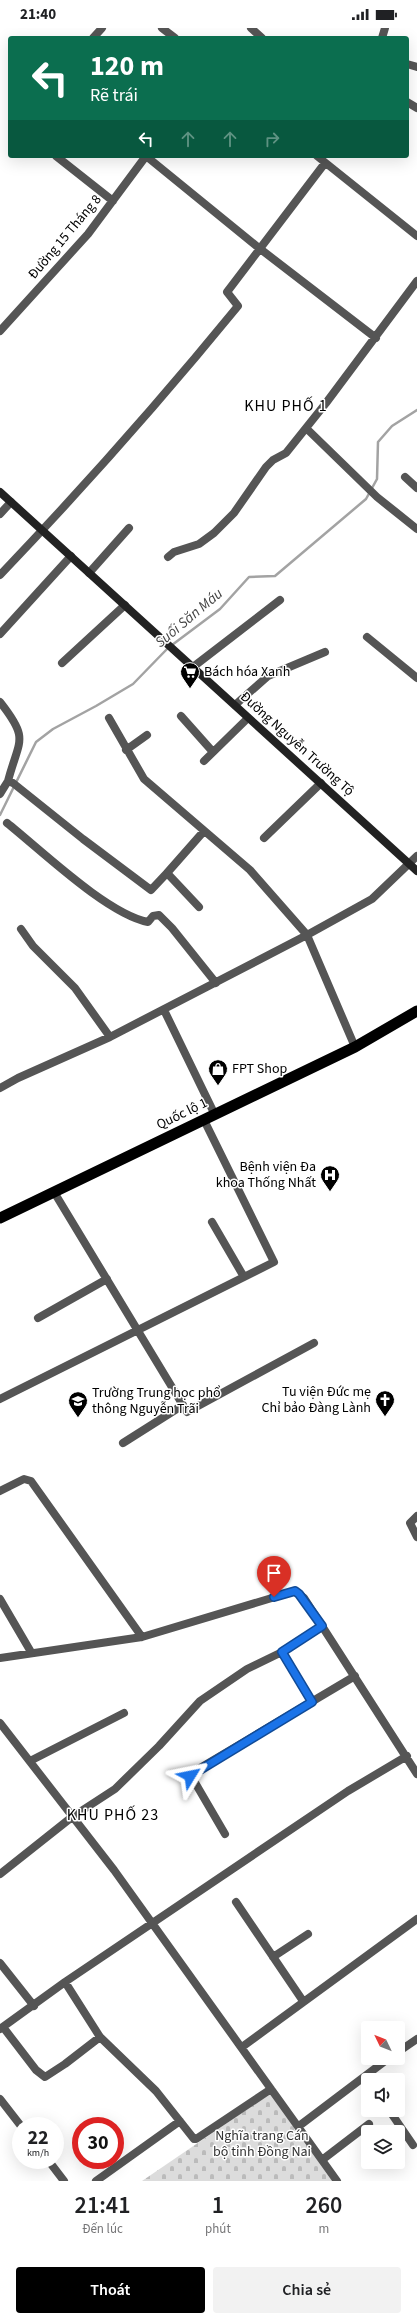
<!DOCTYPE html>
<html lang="vi">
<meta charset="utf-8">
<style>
body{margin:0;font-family:"Source Sans 3",sans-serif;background:#f2f2f2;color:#202124;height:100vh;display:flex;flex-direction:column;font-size:15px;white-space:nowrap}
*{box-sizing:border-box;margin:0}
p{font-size:13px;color:#757577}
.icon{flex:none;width:22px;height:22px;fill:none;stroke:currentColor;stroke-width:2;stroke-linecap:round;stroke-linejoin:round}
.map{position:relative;height:2153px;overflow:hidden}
.sheet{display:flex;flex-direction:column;background:#fff;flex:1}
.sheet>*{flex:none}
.banner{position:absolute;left:8px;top:8px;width:401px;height:122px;border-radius:4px;box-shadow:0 4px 16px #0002;background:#0b6e4f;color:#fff;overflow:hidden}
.needle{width:26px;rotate:313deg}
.buttons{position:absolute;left:361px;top:1993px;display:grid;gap:8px}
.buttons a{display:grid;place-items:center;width:44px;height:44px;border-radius:4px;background:#fff;box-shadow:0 4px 16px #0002;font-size:20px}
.speed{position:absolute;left:12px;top:2089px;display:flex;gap:8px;font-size:20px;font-weight:700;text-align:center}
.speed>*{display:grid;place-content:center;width:52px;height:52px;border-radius:50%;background:#fff;box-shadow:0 4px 16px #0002;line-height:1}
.speed small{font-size:10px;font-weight:400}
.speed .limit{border:6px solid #d22;background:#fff;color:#111}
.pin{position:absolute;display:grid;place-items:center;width:34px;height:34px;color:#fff;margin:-41px -17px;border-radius:50% 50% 50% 0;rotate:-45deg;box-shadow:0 0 4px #0007}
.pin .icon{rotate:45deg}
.me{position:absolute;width:44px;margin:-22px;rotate:55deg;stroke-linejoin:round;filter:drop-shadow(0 0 3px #0008)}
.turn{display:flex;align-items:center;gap:14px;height:84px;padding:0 16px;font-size:18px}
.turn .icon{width:52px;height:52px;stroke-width:2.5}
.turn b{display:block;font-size:28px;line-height:34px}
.lanes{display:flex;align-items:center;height:38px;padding:0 16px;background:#0003;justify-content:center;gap:20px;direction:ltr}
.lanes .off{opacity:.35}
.eta{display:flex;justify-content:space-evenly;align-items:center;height:68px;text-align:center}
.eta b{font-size:24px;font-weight:600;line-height:28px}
.action{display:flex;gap:8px;margin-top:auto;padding:8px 16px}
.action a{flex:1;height:46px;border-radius:4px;background:#000;color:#fff;font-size:16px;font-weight:600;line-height:46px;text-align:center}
.action a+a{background:#f2f2f2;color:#202124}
.status{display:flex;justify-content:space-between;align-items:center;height:28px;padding:0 20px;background:#fff;direction:ltr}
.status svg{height:11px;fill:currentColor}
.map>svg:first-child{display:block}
.cemetery{fill:url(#cemetery-stones)}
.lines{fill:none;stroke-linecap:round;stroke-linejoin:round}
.stream{stroke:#a3a3a3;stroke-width:2.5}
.minor{stroke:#555;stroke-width:8}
.secondary{stroke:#222;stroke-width:8}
.trunk{stroke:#000;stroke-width:11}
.route-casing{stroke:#114b97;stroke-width:10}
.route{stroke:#1a73e8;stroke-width:7}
.labels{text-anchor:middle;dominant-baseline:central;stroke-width:3;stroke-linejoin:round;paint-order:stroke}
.street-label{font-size:14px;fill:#000;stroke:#fff}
.poi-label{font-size:14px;fill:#000;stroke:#fff;text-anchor:start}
.park-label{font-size:14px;fill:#333;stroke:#fff}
.water-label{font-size:15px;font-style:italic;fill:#444;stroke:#fff}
.quarter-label{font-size:16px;letter-spacing:1px;fill:#000;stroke:#fff}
</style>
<div class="status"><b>21:40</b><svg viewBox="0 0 49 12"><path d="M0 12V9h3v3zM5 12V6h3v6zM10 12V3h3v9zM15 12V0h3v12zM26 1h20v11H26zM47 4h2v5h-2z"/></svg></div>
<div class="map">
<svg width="417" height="2153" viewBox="0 0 417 2153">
<defs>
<pattern id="cemetery-stones" width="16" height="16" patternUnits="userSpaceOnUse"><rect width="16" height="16" fill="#dcdcdc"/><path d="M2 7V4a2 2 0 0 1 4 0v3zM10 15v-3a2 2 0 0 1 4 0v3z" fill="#bbb"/></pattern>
</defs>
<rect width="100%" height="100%" fill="#fff"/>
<path class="cemetery" d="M271 2065 333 2153H142Z"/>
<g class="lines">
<path class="stream" d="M172 617 220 581 249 549 275 548 366 471 377 451 378 414 392 398 417 382
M0 787 36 714 53 701 96 678 133 656 168 620"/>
<path class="minor" d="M162 0 175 10
M251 0 262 10
M93 10 102 0
M382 10 385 0
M407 36 417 39
M407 74 417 80
M56 128 113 173
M146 128 259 220 376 310
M317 128 417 208
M0 303 88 206 146 128
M306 400 377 469 417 501
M405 449 417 460
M0 486 11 474
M168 529 174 524 199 516 214 505 234 485 266 439 273 432 286 425 326 375 417 253
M89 545 129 500
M0 547C83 460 162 371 238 278L227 264 325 135
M0 606 71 528
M367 609 417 650
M62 635 125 577
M193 639 280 572
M0 674C30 712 19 711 8 753
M235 677 268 648 325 624
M181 688 213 724
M109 690 144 751 250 842 307 907 355 1019
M126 722 147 707
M204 733 248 690
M0 766 8 753 13 755 83 811 151 862 167 845 199 879
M7 795C41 822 107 886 148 894L153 888 159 887 172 900 216 955
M264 810 321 755
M167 845 204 803
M21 901 33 918 75 960 110 1009
M164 982 215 1087
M0 1060 18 1050 110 1009 307 907 372 871 417 828
M54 1164 187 1384 314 1315
M212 1194 244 1249
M38 1290 107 1251
M0 1371 274 1234 204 1092
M123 1415 183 1377
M0 1463 24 1451 31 1453 142 1609
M417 1488 410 1495 417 1509
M0 1571 31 1624
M282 1624 312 1674
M0 1630 142 1609 295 1563 304 1570 417 1746
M0 1695 114 1842 337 2153
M30 1733 124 1685
M225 1806 190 1746 355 1648
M0 1846 72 1789 115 1761 159 1718 200 1673 247 1641 282 1624 322 1598
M236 1874 303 1973
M273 1929 308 1906
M0 1935 34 1978
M65 1954 100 2009 156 2063 194 2111H196L271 2061
M3 1999 36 2042 45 2049 65 2036 100 2009
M0 2001 65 1954 348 1763 407 1728
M242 2019 417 1891
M398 2024 417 2011
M0 2071 21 2098
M389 2082 413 2117
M299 2098 389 2030
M48 2132 64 2153
M322 2132 369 2096
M96 2153 180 2093"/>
<path class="secondary" d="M0 464 417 843"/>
<path class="trunk" d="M0 1190 355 1019 417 983"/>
</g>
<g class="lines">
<defs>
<path id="route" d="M190 1748 312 1674 282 1624 322 1598 299 1566 295 1563 274 1569"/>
</defs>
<use href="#route" class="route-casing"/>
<use href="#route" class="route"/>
</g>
<defs>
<symbol id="supermarket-pin" viewBox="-11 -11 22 30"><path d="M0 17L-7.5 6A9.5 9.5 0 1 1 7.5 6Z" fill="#000" stroke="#fff"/><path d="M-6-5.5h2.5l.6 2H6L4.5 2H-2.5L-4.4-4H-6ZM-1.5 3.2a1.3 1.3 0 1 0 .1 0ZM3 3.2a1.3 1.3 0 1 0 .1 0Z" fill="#fff"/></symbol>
<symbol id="shop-pin" viewBox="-11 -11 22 30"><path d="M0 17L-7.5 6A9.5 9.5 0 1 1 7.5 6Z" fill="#000" stroke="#fff"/><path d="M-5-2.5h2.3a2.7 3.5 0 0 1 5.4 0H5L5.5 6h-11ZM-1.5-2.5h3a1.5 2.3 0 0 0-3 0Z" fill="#fff"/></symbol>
<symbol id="hospital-pin" viewBox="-11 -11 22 30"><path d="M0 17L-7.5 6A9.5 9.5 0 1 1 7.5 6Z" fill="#000" stroke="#fff"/><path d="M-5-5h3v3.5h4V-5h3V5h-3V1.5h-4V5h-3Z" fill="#fff"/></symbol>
<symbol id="church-pin" viewBox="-11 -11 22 30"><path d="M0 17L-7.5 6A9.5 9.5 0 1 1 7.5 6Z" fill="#000" stroke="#fff"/><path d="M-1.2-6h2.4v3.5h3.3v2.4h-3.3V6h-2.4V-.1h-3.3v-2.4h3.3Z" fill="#fff"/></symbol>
<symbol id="school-pin" viewBox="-11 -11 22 30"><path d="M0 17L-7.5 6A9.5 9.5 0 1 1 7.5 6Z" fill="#000" stroke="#fff"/><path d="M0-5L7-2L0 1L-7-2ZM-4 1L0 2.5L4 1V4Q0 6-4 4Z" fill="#fff"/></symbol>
</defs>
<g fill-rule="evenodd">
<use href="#supermarket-pin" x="179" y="633" width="22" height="30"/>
<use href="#shop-pin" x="207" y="1030" width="22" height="30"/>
<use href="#hospital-pin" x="319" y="1136" width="22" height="30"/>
<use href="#church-pin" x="374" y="1361" width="22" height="30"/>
<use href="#school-pin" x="67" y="1362" width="22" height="30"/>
</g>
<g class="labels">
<g class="street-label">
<text transform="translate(65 209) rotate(-50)">Đường 15 Tháng 8</text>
<text transform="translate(297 716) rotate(42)">Đường Nguyễn Trường Tộ</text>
<text transform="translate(182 1086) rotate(-26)">Quốc lộ 1</text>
</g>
<g class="poi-label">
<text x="204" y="644">Bách hóa Xanh</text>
<text x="232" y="1041">FPT Shop</text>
<text x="316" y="1139" text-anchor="end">Bệnh viện Đa<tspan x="316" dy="16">khoa Thống Nhất</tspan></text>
<text x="371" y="1364" text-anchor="end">Tu viện Đức mẹ<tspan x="371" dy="16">Chỉ bảo Đàng Lành</tspan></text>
<text x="92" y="1365">Trường Trung học phổ<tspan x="92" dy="16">thông Nguyễn Trãi</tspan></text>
</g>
<g class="park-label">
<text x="262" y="2108">Nghĩa trang Cán<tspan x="262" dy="16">bộ tỉnh Đồng Nai</tspan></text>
</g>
<g class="water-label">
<text transform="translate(189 590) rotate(-40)">Suối Săn Máu</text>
</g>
<g class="quarter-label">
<text x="286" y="378">KHU PHỐ 1</text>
<text x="113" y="1787">KHU PHỐ 23</text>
</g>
</g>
</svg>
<div class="buttons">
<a><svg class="needle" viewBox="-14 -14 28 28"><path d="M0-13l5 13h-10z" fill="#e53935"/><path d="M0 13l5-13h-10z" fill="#757577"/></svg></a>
<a><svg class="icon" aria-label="sound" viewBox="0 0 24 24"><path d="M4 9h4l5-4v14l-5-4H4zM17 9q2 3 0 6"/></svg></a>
<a><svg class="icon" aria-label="layers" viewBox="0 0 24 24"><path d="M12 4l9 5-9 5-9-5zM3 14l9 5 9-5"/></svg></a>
</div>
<div class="speed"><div>22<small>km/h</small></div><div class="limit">30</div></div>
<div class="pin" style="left:274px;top:1569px;background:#d93025"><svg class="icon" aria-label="arrive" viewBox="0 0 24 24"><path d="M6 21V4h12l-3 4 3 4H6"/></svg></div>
<svg class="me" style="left:190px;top:1748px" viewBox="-20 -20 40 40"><path d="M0-17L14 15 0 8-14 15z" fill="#1a73e8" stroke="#fff" stroke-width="4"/></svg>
<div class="banner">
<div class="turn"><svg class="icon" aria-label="left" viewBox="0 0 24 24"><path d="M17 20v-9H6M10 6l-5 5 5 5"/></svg><div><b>120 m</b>Rẽ trái</div></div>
<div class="lanes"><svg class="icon" aria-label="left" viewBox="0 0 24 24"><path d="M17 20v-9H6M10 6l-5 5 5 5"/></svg><svg class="icon off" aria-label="ahead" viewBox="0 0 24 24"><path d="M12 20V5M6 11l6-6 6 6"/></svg><svg class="icon off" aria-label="ahead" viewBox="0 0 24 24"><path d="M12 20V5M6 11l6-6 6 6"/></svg><svg class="icon off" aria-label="right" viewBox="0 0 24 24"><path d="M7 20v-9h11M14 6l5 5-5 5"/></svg></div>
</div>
</div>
<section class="sheet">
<div class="eta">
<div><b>21:41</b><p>Đến lúc</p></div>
<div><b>1</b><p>phút</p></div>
<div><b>260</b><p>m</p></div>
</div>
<div class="action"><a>Thoát</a><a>Chia sẻ</a></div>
</section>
